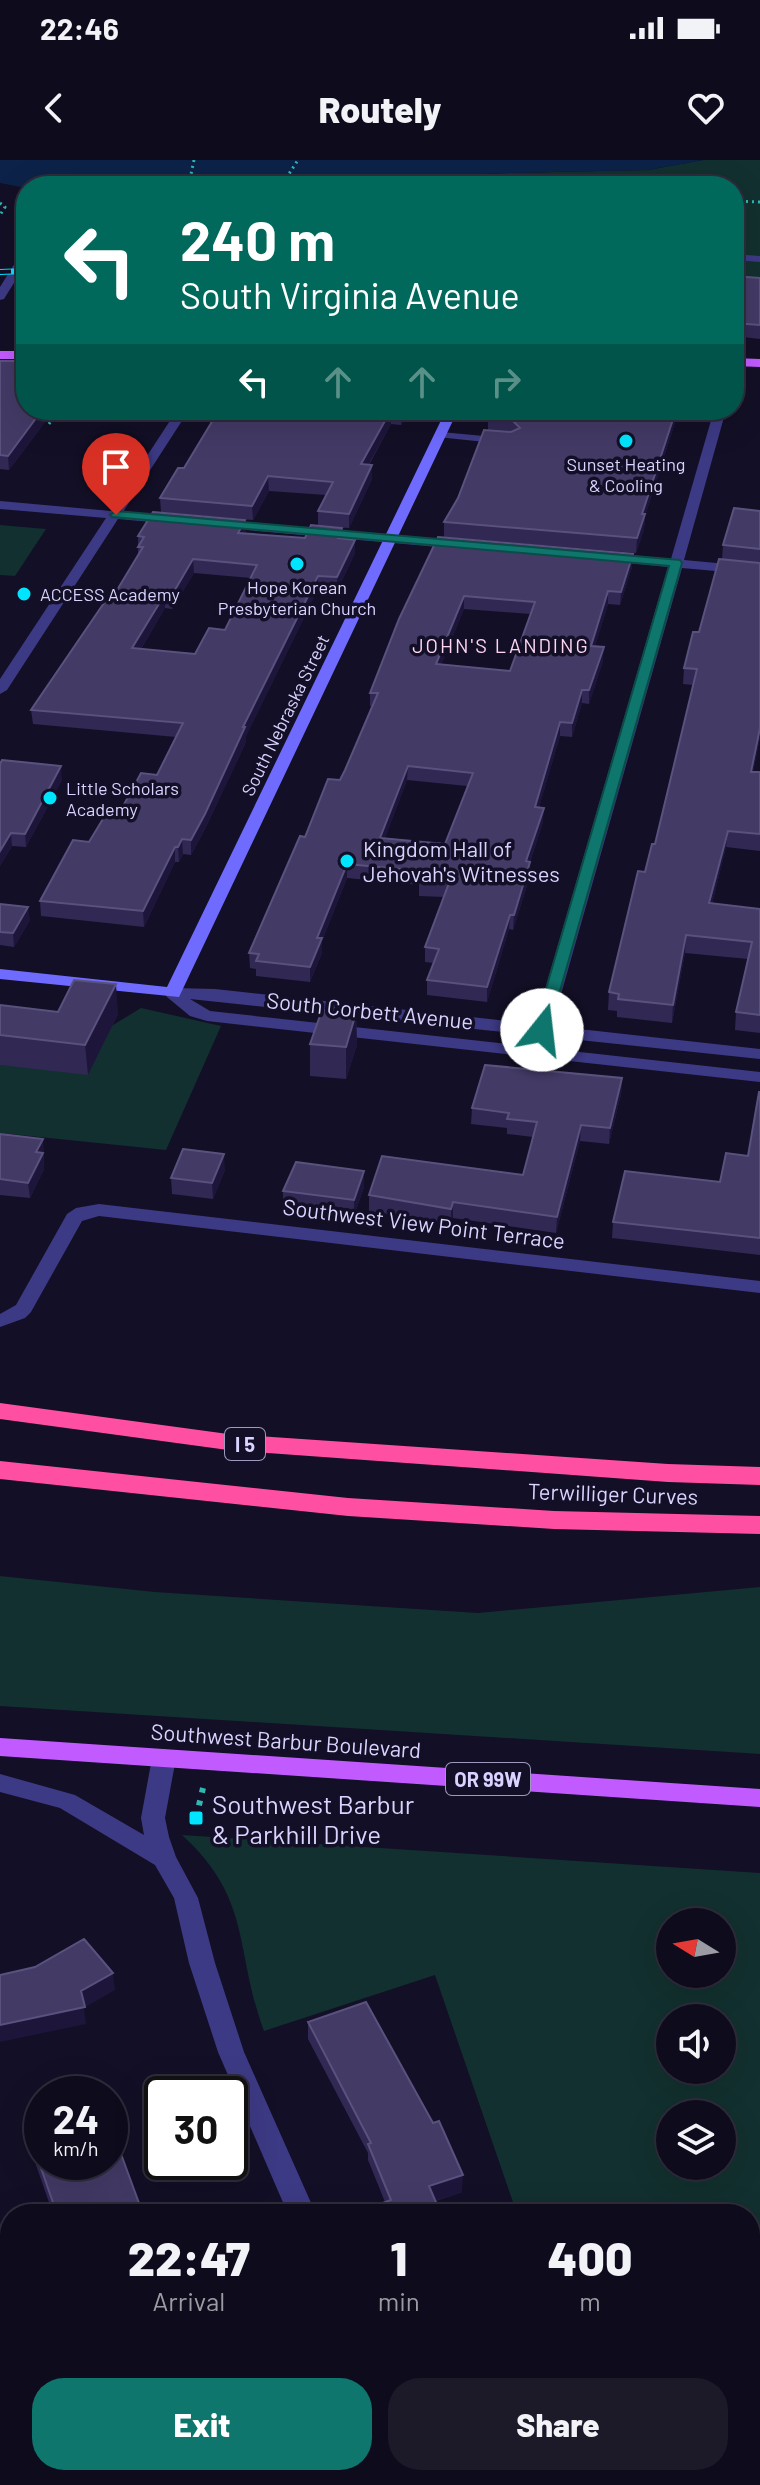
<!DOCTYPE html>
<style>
body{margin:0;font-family:Barlow,sans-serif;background:#1c1929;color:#f1f3f6;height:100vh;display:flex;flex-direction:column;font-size:30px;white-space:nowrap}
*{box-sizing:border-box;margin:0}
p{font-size:26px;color:#9b9ba3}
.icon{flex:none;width:44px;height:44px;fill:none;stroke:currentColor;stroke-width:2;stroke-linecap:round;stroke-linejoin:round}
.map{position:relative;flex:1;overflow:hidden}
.panel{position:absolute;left:0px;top:2044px;width:760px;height:282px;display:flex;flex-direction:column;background:#0e0b1c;border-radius:32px 32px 0 0;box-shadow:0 8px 32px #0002,0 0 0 2px #2e2b3b}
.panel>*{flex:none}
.top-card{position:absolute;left:16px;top:16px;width:728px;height:244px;border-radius:32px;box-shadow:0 8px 32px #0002,0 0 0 2px #2e2b3b;background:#00695c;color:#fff;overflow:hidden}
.needle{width:52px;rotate:281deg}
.buttons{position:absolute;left:656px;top:1748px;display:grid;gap:16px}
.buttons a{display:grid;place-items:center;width:80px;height:80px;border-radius:50%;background:#0e0b1c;box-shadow:0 8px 32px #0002,0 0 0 2px #2e2b3b;font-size:40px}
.speed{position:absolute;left:24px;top:1916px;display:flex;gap:16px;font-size:40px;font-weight:700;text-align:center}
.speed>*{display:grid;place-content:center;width:104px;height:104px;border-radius:50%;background:#0e0b1c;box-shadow:0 8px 32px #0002,0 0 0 2px #2e2b3b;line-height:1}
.speed small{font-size:20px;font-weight:400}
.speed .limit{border:4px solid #111;border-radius:12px;background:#fff;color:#111}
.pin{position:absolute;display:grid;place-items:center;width:68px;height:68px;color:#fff;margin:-82px -34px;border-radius:50% 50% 50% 0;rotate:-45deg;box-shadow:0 0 8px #0007}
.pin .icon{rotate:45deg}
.me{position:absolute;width:88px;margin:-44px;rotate:16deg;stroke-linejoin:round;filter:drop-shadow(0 0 6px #0008)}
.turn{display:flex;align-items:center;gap:28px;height:168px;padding:0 32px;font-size:36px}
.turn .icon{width:104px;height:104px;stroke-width:2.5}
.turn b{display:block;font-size:56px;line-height:68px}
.lanes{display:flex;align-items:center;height:76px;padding:0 32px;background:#0003;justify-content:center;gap:40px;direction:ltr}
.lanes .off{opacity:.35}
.eta{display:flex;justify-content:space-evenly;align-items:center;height:136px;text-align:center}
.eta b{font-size:48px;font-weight:800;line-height:56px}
.action{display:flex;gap:16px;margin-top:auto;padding:16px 32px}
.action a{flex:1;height:92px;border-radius:32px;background:#0f766e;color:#fff;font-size:32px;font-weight:800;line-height:92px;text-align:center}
.action a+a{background:#1c1929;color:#f1f3f6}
.status{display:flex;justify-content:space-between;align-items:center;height:56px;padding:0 40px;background:#0e0b1c;direction:ltr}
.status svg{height:22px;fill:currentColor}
header{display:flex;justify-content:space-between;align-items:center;height:104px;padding:0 32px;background:#0e0b1c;font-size:36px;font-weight:800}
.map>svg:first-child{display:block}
.green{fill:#12302f;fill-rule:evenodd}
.water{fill:#0c2248}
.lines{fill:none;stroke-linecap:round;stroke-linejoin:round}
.path-far1{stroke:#2fb8b0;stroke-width:3;stroke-dasharray:2 4;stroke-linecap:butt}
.path{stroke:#2fb8b0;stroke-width:6;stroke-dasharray:5 8;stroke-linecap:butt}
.lane{fill:#3d3a85;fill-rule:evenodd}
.street{fill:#3d3a85;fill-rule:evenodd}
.secondary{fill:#6f6bff;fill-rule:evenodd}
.primary{fill:#c25bff;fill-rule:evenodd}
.highway{fill:#ff4fa3;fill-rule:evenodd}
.rail-casing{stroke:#00e5ff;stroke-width:6}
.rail{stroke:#130f26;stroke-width:4;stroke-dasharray:11;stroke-linecap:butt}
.wall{fill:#312854;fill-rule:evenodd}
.shaded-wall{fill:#1d163a}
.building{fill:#433a66;stroke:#5a527e;stroke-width:2;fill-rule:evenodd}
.route{fill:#0f766e;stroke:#0a4d48;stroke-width:2}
.poi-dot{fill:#00e5ff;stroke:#130f26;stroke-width:3}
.labels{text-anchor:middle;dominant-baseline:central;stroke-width:7;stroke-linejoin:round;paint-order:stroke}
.far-poi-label{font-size:18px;fill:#d9d4ff;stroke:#130f26}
.far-street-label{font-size:18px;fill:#d9d4ff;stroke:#130f26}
.far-neighbourhood-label{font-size:20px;letter-spacing:2px;fill:#ffd6f0;stroke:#130f26}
.shield{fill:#130f26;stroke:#9e99be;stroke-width:2}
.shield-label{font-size:20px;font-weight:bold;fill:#d9d4ff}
.poi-label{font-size:22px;fill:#d9d4ff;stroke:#130f26;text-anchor:start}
.street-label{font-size:22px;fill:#d9d4ff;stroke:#130f26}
.near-poi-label{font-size:26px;fill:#d9d4ff;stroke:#130f26;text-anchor:start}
</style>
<div class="status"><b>22:46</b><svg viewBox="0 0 49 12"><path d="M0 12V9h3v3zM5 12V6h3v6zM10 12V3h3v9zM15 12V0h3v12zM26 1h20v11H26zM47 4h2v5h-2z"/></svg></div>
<header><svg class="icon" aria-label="back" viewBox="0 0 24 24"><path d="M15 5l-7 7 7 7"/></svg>Routely<svg class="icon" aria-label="heart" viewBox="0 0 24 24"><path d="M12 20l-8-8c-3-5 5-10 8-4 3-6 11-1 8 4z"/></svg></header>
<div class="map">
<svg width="760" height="2325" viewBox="0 0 760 2325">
<rect width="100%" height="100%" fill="#130f26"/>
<path class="green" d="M703 0H760V123L734 120V26H306L350 20 508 13 648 10Z
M0 365 46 369 15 416 0 415Z
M141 848 221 866 166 990 0 973V891H70Z
M0 1416 155 1432 478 1453 760 1427V1594L0 1546Z
M182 1675 760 1713V2325H611L607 2316H750V2054H517L435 1815 264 1871C234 1790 253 1740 182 1675ZM670 1762H722V1814H670ZM670 1858H722V1910H670ZM722 1954V2006H670V1954Z"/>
<path class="water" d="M0 0H703L648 10 508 13 350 20 306 26 26 28 0 23Z"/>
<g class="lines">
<path class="path-far1" d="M194 0 191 14 194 21H218L217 26
M244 26 245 20H285L298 0
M734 41 760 42
M0 43 5 47 0 55
M49 264 59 250"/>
<path class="path" d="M196 1658 203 1628"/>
<path class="lane" d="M734 94 760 96V102L734 100Z
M441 272 505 278 511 281 505 284 437 277 435 275Z"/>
<path class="street" d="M15 103 25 105 4 139 0 140V127Z
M177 250H189L123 352 174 356 181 360 174 364 118 359 7 530 0 534V519L106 358 0 349V341L111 351Z
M714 250H726L684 400 760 407V415L682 408 552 866 760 889V899L190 839 210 851 760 912V922L207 861 190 856 167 837 164 833 167 829 173 828 215 829 535 864 668 407 609 401 602 397 609 393 671 399Z
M218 360 461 381 468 385 461 389 213 367V361Z
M99 1044 760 1121V1133L99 1056 82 1061 31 1152 25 1158 0 1167V1154L16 1145 67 1054 76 1048Z
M164 1589 172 1592 176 1598 165 1658 169 1677 176 1697 198 1738 215 1803 244 1892 316 2054H288L218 1892 189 1803 174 1738 155 1705 60 1648 0 1632V1614L75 1635 144 1675 141 1658 152 1598 156 1592Z
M401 2316H431L435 2325H405Z"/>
<path class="secondary" d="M446 250H458L179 837 0 819V809L167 827Z"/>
<path class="primary" d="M0 191H26V199H0Z
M734 198 760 199V207L734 206Z
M0 1578 760 1629V1647L0 1596Z"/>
<path class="highway" d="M0 1243 228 1274 668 1304 760 1307V1325L668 1322 228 1290 0 1259Z
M0 1301 348 1338 554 1351 760 1356V1374L554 1369 348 1356 0 1319Z"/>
<defs>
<path id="rail" d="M0 112 26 111"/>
</defs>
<use href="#rail" class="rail-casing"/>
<use href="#rail" class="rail"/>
</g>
<path class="wall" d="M734 116 760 118V179L734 176Z
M0 201 26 250H54L9 310 0 309Z
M219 250H409L401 265 391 264 369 305H372V319L349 368 318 366V351L326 335 269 331 253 360 161 352 160 338 184 308Z
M679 250 645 356 644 369 636 393 444 377V362L458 338 488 270V259Z
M760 351V577L753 612H760V691L726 687 712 744 760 749V873L735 870 736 852 748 799 685 793 672 863 617 857V851L608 850 609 832 645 712 655 684 693 525 683 524 684 508 699 472 722 399 723 385Z
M342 368V379L355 393 337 431 318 429 246 576V582L205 669 191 695 183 694 179 702H175L144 767 41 756 40 741 89 682 157 615 176 577 33 564 31 550 111 440 138 395V376L246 373 305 378ZM194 413 251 418 225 470 195 494 141 489 165 448 172 449Z
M438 377 632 407 620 445 608 444 595 486 603 501 589 544 582 543 572 577 560 576 539 647 543 662 530 702V716L513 770 509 769 487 842 427 835V820L434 803 425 802V787L444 737 419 736V725L347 718 322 781V793L310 822 256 816V809L250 808 249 793 305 677 345 610 372 546H370V533ZM464 449 530 454 510 511 441 505ZM407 620 467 626 445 684 385 678Z
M0 604 62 620 26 687 12 686 0 706Z
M0 744 30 760 14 787 0 785Z
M0 845 58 852 118 854 88 915 0 905Z
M356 853 357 885 346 919 310 916V884Z
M622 918 621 934 609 984 580 981 556 1073 453 1058 451 1065 369 1051V1035L523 1015 533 977 507 974V968L471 964 472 948Z
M760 932V1095L612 1078 613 1062 720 1022 748 996Z
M0 974 43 979 44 1009 30 1038 0 1035Z
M225 1010 213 1039 172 1034 171 1018Z
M364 1011V1027L354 1056 283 1047V1031Z
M308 1862 462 2032 436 2041 441 2054H374V2046L385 2042 368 2000V1993L308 1879Z
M34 1988 143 2054H53L36 2005Z
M497 2316H604L607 2322 606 2325H502Z"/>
<path class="shaded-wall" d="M42 250H54L9 310 8 296Z
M391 250V264L361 318V304Z
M402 250H409L401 265 402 251Z
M676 250H679L645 356 644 369 636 393 637 378 642 354Z
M372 305V319L349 368V354Z
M268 316 269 331 253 360 252 346Z
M245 360 246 373H238Z
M355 380V393L337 431V417Z
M633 394 632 407 620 445 621 432Z
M193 399 194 413 172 449V435Z
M318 416V429L246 576V582L205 669 191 695V680L243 567Z
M608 431V444L591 500V486Z
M165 434V448L133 502 132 488Z
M464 436V449L436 518V504Z
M604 487 603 501 589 544V530Z
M582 530V543L572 577V563Z
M560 562V576L535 661V647Z
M760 568V577L750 628 751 612Z
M61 606 62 620 26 687 25 674Z
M408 606 407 620 380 692V678Z
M544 648 543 662 525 716 526 701Z
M728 671 726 687 708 760 709 743Z
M11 673 12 686 0 706V691Z
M182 679 183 694 179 702 178 687Z
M175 687V702L144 767 143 751Z
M530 702V716L513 770 514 755Z
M347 704V718L322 781V793L310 822V807L317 778Z
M28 747 30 760 14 787 13 773Z
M510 755 509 769 487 842V827Z
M686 775 685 793 672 863 673 845Z
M116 824 118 854 88 915 85 885Z
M356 853 357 885 346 919V887Z
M622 918 621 934 609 984 610 968Z
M581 965 580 981 556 1073 557 1057Z
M43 979 44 1009 30 1038 28 1023 36 992Z
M224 994 225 1010 213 1039 212 1023Z
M364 1011V1027L354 1056V1040Z
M453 1042V1058L451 1065V1049Z
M113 1813 115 1830 84 1848 86 1864 0 1882V1865L81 1831Z
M463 2015 462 2032 429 2043V2026Z"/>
<path class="building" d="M734 116 760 118V165L734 163Z
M0 201H26V250H42L8 296 0 295Z
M219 250H391L361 304 372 305 349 354 318 351 333 322 268 316 252 346 160 338 178 308H184Z
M492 250H676L642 354H645L637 378 444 362 458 338 484 270 511 272 520 268 513 261 488 259Z
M734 348 760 351V389L723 385Z
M153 352 245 360 238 373 305 378 311 365 342 368 338 378 355 380 337 417 318 416 243 567H245L205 654 191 680 182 679 178 687H175L143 751 40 741 73 680 89 682 109 649 121 650 141 613 157 615 183 563 31 550 106 440H111L143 387H138L144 377 138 376ZM193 399 257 405 225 470 209 468 195 494 132 488 165 434 172 435Z
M438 377 633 394 621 432 608 431 591 486 604 487 589 530H582L572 563 560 562 535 647 544 648 526 701 530 702 514 755H510L487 827 427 820 439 789 425 787 449 723 419 722 421 711 347 704 317 778H322L310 807 256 801 259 794 249 793 300 676 305 677 328 619 340 620 345 610 378 533H370L399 459ZM464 436 535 442 510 511 436 504ZM408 606 473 613 445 684 380 678Z
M719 399 760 403V568L751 612H760V674L728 671 709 743 760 749V855L736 852 752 782 686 775 673 845 618 839 619 834 609 832 638 711 645 712 652 684H655L697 509 684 508 693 472H699Z
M2 600 61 606 25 674 11 673 0 691V604Z
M0 744 28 747 13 773 0 772Z
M74 820 116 824 85 885 0 875V845L58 852Z
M322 850 356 853 346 887 310 884Z
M485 905 622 918 610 968 581 965 557 1057 453 1042 451 1049 369 1035 382 996 523 1015 537 962 507 959 509 953 472 948Z
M759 932H760V1078L613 1062 625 1011 720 1022 726 993 748 996Z
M0 974 43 979 36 992 43 993 28 1023 0 1019Z
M183 989 224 994 212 1023 171 1018Z
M296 1002 364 1011 354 1040 283 1031Z
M84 1779 113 1813 81 1831 85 1847 0 1865V1815L35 1807Z
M366 1842 433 1963 439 1961 463 2015 429 2026 441 2054H378L374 2046 391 2040 368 1984 371 1983 308 1862Z
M110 1964 143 2054H57L34 1988 42 1985V2002H110Z
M506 2316H604L607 2322 598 2325H511Z"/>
<path class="route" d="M116 351 680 400 682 403 548 873H537L534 870 669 406 112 357 110 355Z"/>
<g class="poi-dot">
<circle cx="626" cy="281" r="8"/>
<circle cx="297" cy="404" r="8"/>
<circle cx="24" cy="434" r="8"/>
<circle cx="50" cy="638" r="8"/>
<circle cx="347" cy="701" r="8"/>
<rect x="188" y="1650" width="16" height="16" rx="4"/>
</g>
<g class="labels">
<g class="far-poi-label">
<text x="626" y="304">Sunset Heating<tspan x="626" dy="21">&amp; Cooling</tspan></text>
<text x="297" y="427">Hope Korean<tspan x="297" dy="21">Presbyterian Church</tspan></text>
<text x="40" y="434" text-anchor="start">ACCESS Academy</text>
<text x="66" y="628" text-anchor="start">Little Scholars<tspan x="66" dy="21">Academy</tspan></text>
</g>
<g class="far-street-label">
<text transform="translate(285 555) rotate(-64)">South Nebraska Street</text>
</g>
<g class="far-neighbourhood-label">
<text x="501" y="485">JOHN'S LANDING</text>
</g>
<g class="shield">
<rect x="225" y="1268" width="40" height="32" rx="6"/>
<rect x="446" y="1603" width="84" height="32" rx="6"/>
</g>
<g class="shield-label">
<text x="245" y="1284">I 5</text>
<text x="488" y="1619">OR 99W</text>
</g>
<g class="poi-label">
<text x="363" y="688">Kingdom Hall of<tspan x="363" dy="25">Jehovah's Witnesses</tspan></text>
</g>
<g class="street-label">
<text transform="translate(370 850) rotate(6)">South Corbett Avenue</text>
<text transform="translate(424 1063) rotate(7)">Southwest View Point Terrace</text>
<text transform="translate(613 1333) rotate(2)">Terwilliger Curves</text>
<text transform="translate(286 1580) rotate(4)">Southwest Barbur Boulevard</text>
</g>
<g class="near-poi-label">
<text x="212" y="1643">Southwest Barbur<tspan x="212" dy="30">&amp; Parkhill Drive</tspan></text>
</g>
</g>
</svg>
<div class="buttons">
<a><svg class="needle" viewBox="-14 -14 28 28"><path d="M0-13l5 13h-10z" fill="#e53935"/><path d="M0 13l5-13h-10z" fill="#9b9ba3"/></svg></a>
<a><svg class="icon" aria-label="sound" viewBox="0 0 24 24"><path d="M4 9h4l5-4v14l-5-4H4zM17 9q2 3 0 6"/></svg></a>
<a><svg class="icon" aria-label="layers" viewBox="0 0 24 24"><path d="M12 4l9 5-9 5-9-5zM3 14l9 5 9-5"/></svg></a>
</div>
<div class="speed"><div>24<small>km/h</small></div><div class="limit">30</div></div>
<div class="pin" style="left:116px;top:355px;background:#d93025"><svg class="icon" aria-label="arrive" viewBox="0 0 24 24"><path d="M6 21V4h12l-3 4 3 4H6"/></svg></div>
<svg class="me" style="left:542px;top:870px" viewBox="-20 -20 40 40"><circle r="19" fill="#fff"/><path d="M0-13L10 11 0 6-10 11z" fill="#0f766e"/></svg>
<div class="top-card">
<div class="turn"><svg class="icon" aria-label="left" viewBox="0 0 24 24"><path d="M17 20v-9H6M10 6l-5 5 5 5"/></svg><div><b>240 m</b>South Virginia Avenue</div></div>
<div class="lanes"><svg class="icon" aria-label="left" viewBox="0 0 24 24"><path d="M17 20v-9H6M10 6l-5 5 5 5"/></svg><svg class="icon off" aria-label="ahead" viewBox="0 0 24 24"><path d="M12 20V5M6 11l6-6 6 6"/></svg><svg class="icon off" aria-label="ahead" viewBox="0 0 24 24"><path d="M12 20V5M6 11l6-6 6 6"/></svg><svg class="icon off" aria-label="right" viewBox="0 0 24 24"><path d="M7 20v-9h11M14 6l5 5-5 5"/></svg></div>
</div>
<section class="panel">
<div class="eta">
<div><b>22:47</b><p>Arrival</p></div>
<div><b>1</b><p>min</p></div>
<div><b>400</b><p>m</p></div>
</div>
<div class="action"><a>Exit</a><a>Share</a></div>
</section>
</div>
